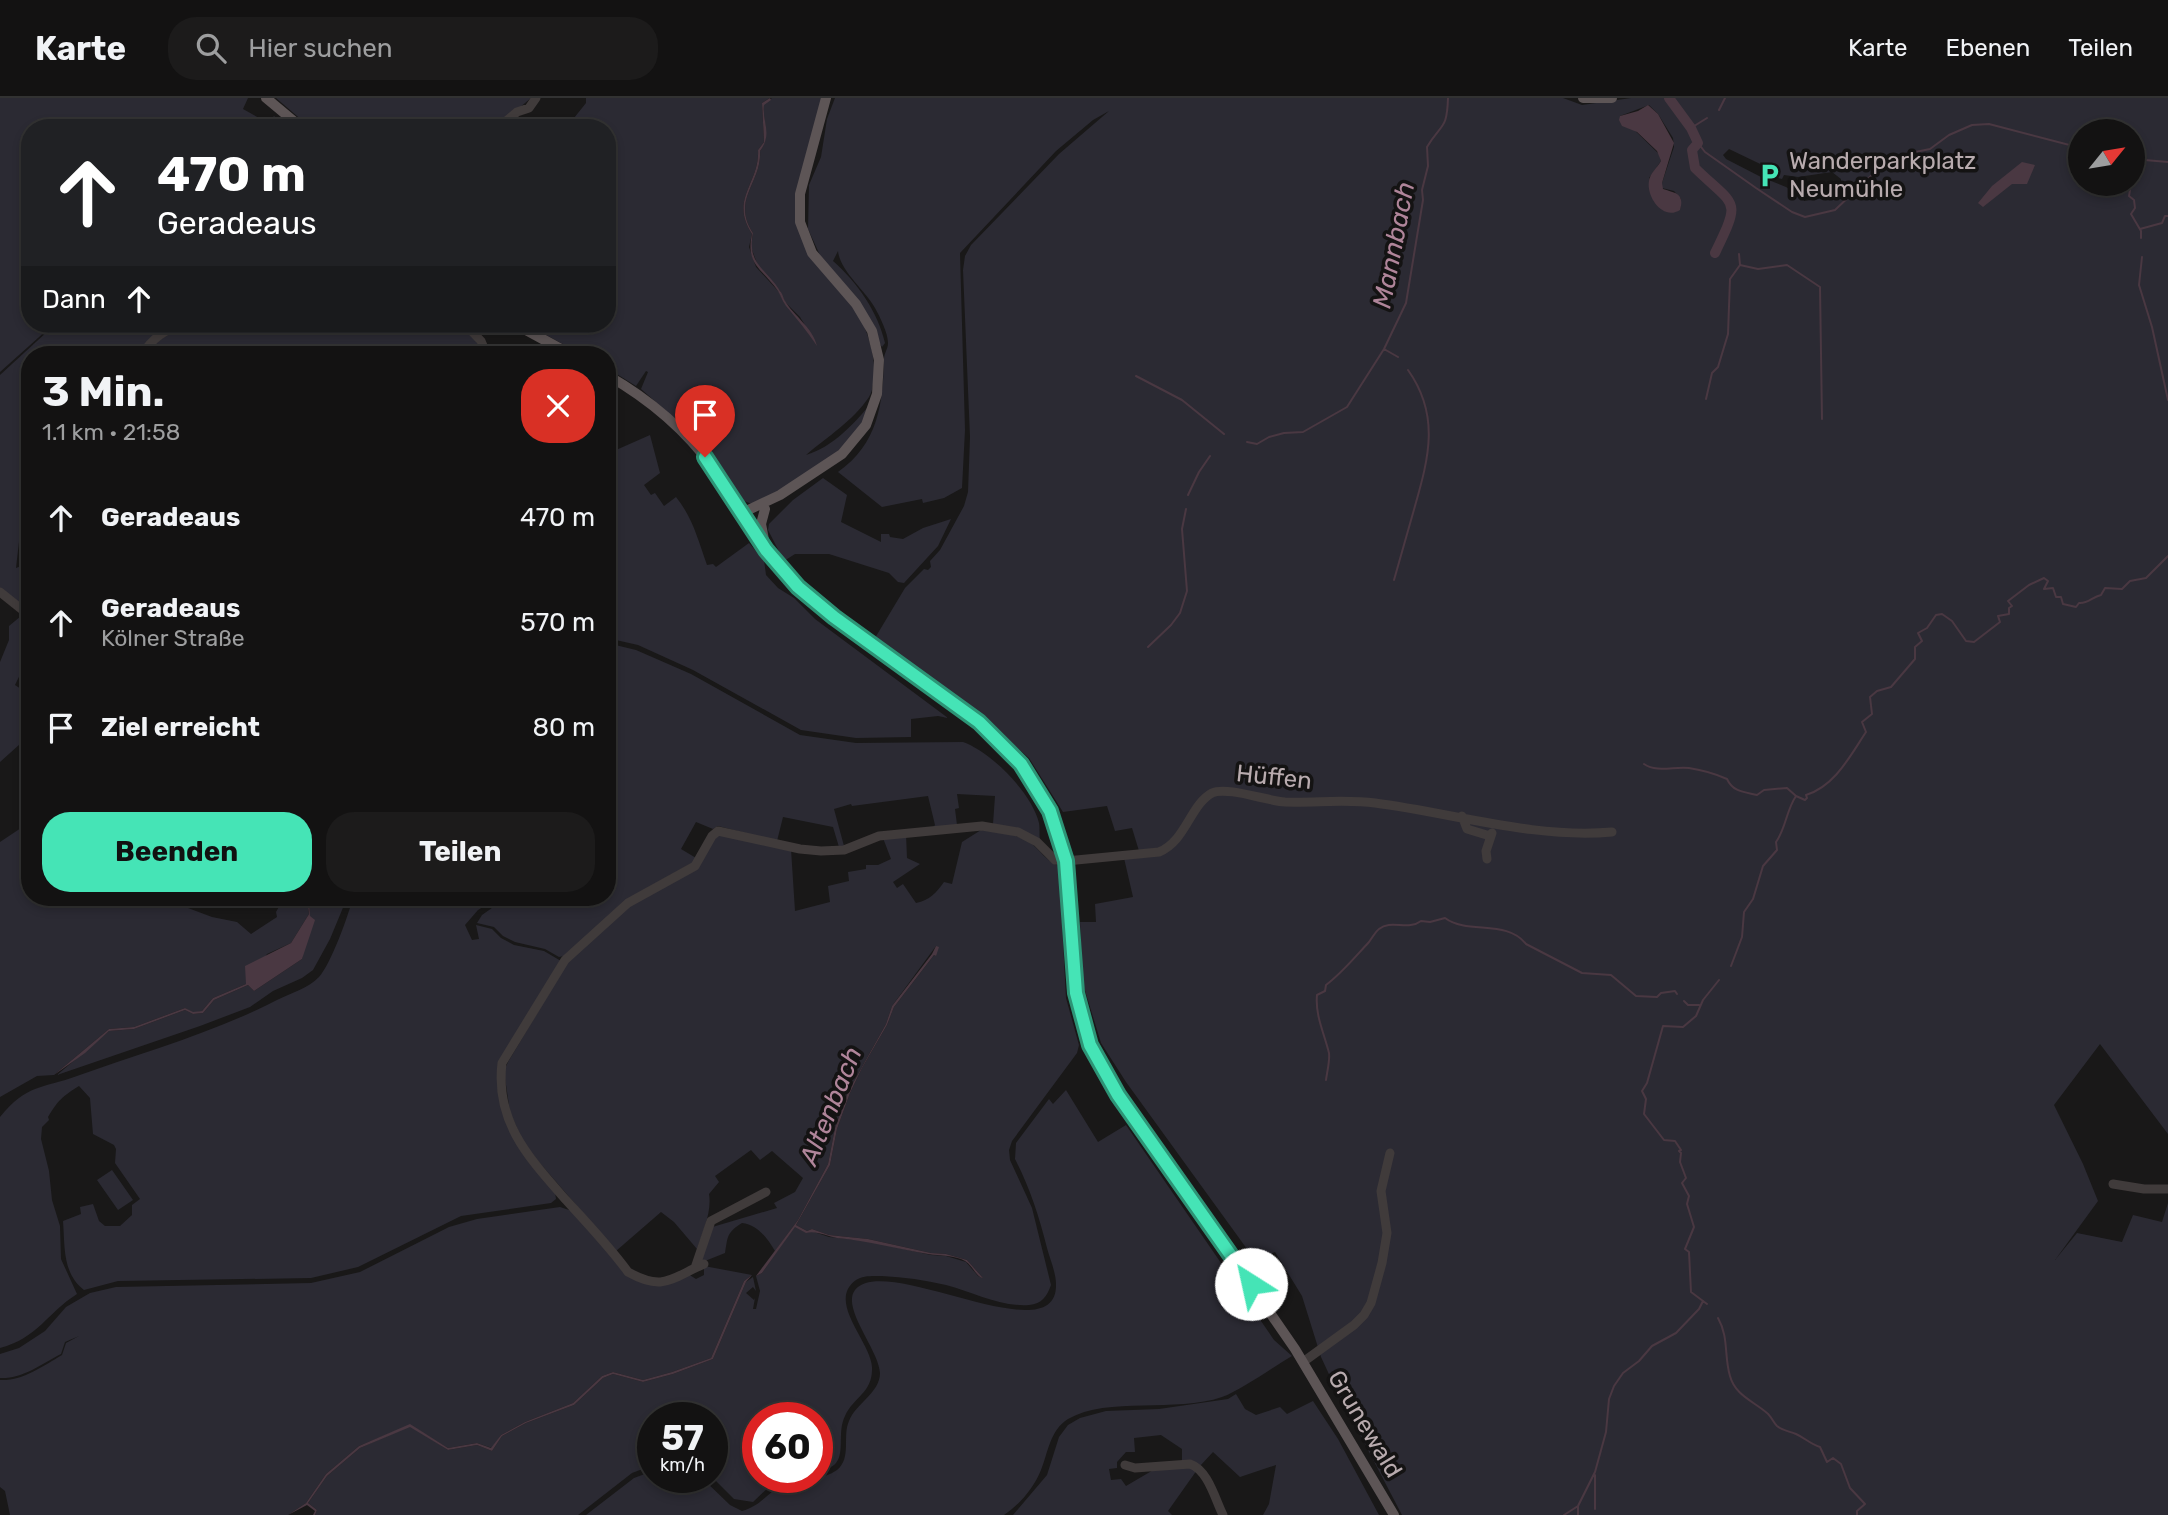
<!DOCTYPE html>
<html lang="de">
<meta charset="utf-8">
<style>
body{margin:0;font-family:Rubik,sans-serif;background:#1c1b1b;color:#f1f3f6;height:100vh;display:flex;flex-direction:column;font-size:26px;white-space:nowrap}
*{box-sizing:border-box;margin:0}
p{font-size:23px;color:#9d9e9f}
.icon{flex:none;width:38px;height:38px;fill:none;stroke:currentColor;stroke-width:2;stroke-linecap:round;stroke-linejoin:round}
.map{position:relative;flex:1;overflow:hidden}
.details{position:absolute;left:21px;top:248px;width:595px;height:560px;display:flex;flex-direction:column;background:#131212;border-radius:28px;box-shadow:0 4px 10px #0003,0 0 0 2px #323232}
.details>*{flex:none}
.top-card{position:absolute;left:21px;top:21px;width:595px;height:214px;border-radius:28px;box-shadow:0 4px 10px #0003,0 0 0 2px #323232;background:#202124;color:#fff;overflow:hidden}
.needle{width:46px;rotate:60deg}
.buttons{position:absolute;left:2068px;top:21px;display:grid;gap:14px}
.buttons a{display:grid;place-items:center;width:77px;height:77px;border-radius:50%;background:#131212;box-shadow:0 4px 10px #0003,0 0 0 2px #323232;font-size:35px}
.speed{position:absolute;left:637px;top:1304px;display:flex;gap:14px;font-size:35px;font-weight:700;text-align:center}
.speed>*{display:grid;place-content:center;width:91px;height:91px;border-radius:50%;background:#131212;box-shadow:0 4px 10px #0003,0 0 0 2px #323232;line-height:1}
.speed small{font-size:18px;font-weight:400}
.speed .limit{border:10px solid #d22;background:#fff;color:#111}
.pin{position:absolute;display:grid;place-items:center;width:60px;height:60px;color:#fff;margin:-72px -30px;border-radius:50% 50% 50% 0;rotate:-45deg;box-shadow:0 0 7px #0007}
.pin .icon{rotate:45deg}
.me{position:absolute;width:77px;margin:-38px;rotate:325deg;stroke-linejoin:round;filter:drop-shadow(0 0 5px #0008)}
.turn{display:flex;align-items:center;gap:24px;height:147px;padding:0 21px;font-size:32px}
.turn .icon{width:91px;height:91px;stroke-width:2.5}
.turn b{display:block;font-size:49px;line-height:60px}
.then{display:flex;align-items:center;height:66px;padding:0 21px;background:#0003;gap:14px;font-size:26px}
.round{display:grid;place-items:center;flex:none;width:74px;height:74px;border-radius:28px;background:#1c1b1b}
.overview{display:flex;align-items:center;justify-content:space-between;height:119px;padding:0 21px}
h1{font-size:42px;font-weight:700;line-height:52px}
.action{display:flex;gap:14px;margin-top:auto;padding:14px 21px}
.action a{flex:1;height:80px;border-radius:28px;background:#45e4b6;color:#111;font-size:28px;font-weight:700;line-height:80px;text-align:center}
.action a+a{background:#1c1b1b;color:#f1f3f6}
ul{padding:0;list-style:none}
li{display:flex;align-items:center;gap:21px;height:105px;padding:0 21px}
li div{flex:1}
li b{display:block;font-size:26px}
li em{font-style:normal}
header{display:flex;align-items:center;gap:42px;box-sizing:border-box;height:98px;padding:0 35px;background:#131212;border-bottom:2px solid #323232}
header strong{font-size:33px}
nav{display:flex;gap:38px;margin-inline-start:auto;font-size:24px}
.search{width:490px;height:63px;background:#1c1b1b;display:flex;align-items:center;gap:18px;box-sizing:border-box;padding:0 24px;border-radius:28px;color:#9d9e9f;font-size:26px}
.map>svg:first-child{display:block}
.green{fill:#2b2a33;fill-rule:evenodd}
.water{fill:#4a3842}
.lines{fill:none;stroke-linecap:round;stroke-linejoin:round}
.stream{stroke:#4a3842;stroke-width:2}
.river{stroke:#4a3842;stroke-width:10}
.minor{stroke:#403b3b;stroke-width:9}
.major{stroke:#5d5556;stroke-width:10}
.route-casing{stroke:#2d9476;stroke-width:18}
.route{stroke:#45e4b6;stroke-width:12}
.labels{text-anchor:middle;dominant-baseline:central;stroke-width:7;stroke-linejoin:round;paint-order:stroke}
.poi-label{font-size:24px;fill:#b8abae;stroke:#141313;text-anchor:start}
.street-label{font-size:24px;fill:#b8abae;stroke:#141313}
.water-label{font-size:26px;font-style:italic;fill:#b0859a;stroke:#141313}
</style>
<header>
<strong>Karte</strong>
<div class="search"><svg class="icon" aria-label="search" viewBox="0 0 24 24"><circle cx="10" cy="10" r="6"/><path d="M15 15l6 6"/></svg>Hier suchen</div>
<nav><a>Karte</a><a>Ebenen</a><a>Teilen</a></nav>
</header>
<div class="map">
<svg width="2168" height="1417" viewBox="0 0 2168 1417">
<rect width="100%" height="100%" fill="#191818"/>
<path class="green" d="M0 0H248L243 11 268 25 274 18 287 30H30V226H50L48 231 0 274Z
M276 0H531L495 30H311Z
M586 0H770L762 5 764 44 758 52C760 85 729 101 752 136L749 149 756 169 779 194 784 205 799 220 817 247 800 219 785 204 780 193 758 168 751 149 753 135C731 101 762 85 760 53 772 37 762 24 764 6L772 0H823L798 128C828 171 878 224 874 279 873 286 873 292 869 299 852 324 828 338 806 357 833 349 854 326 872 304L865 320 849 345 795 384 752 406 744 403 711 352 641 291 648 274 646 273 636 288 607 270V257H583L526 226H607V30H566L586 5Z
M835 0H1563L1582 7 1631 0H2168V1036L2100 946 2054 1007 2083 1066 2098 1103 2055 1162 2077 1135 2122 1144 2133 1117 2162 1124 2168 1105V1417H1402L1334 1287 1321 1259 1302 1198 1275 1154 1255 1162 1126 984 1101 945 1083 886 1080 824H1096L1095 806 1133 799 1124 760 1139 753 1132 730 1115 733 1107 708 1063 714 1029 660 962 602 875 540 905 490 924 471 928 472 931 469 930 463 940 452 964 408 968 394 970 339 963 172 965 158 971 147 1059 56 1109 13 1093 22 1056 53 960 155 965 332 962 390 944 400 923 405 922 401 882 409 838 374C878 346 883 306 884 261 884 255 888 251 888 245 888 235 880 219 875 210 865 192 840 173 838 153L833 163C857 184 878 214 885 245L882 249 824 166 808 131 809 87 821 59 827 21ZM1649 7 1658 16 1673 40 1674 49 1662 85V90L1674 93 1681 101 1680 112 1649 80 1661 63 1659 56 1620 18ZM2081 33H2133V86H2081ZM1729 51 1779 75 1778 80 1782 81 1784 77 1798 79 1832 74 1841 81V87L1830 95 1831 99 1804 103 1803 99 1786 89 1761 79 1726 61 1723 57Z
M51 226H172C156 233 146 243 137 257H30V399L24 400 16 470 29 465 30 468V515L0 490V277L49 232Z
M194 226H462L481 250 460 257H146C158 239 175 233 194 226Z
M650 337 660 375 644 387 651 397 655 395 664 408 676 399C693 420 698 442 707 467L713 466 716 469 749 445 764 462 766 477 778 490 794 500 815 521 948 620 938 618 911 621V639L856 640 801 632 693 572 638 547 607 540V356Z
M823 380 847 397 841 424 881 444V436H889L890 439 903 441 923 430 951 421 938 448 904 485 898 484 889 475 829 456H795L784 463 768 432 769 426 793 402Z
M21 518 30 521V556L15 587 30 597V637L0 664V564L9 542V528Z
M607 545 636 552 691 576 800 637 856 645 963 644C991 654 1032 695 1039 725 1040 730 1039 737 1040 742L993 726 995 698 957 696 959 710 955 711 957 727 933 730 935 727 928 698 852 708 851 706 834 711 844 748 839 749 833 729 783 719 777 743 718 728 713 731 696 724 681 751 696 760 692 765 647 790 564 858 559 859 545 851 515 844 503 838 494 829 477 825 482 817 506 800H607Z
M30 724V800H154L164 809 172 804 212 819 237 824 251 836 277 819 276 814 284 800H307L309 816 291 845 267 856 246 886 213 900 202 913 193 915 185 910 134 929 109 931 54 977 37 978 0 999V744Z
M981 732C997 734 1015 735 1029 744 1041 752 1045 763 1059 768L1066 900 1079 947 1077 955 1012 1043 1009 1052 1010 1062 1032 1110 1051 1187C1047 1198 1042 1206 1029 1207 1000 1209 973 1194 946 1187 925 1182 904 1179 882 1178 874 1178 863 1177 856 1182 826 1203 871 1244 872 1269 873 1295 854 1298 845 1318 837 1334 845 1354 836 1365 832 1370 824 1372 817 1373V1320H758V1379H785L773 1385 753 1404 734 1401 712 1379V1320H653V1367L632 1375 578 1417H315L317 1412 308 1405 327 1378 360 1350 410 1328 448 1352 477 1347 492 1353 502 1338 526 1325 574 1307 603 1280 613 1276 643 1284 673 1276 713 1261 746 1184 753 1179 756 1193 753 1189 746 1195 754 1202 755 1200 753 1211H756L760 1193 756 1178 762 1175 795 1128 805 1134 811 1133 829 1139 867 1143 931 1157 946 1158 966 1164 978 1178 983 1180 967 1162 946 1156 931 1155 868 1141 829 1137 812 1131 807 1133 796 1127 830 1067 837 1031 850 995 862 970 887 927 894 909 934 857 936 858V848L892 908 886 926 848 994 835 1030 828 1066 798 1122 775 1153C767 1140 758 1127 742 1125 726 1135 728 1139 725 1155L700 1165 709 1130 777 1110 774 1105 795 1094 803 1080 772 1053 760 1062 751 1052 715 1078 719 1084 709 1096C712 1113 703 1134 697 1151L674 1124 661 1114 616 1153 532 1056 521 1039 510 1014 504 973 508 964 569 862 629 808 688 776 718 737 791 751 795 813 830 804 828 788 849 783 848 774 866 771V767H878L891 761 883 740 906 736 907 760 920 766 893 784 897 790 903 786 916 805C930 802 936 795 944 784L952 786 962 744Z
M309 800H347L330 841 313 872 302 880 273 893 250 909 200 928 57 977 109 933 134 931 185 912 193 916 203 915 214 902 248 887 254 893 302 861 310 817Z
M353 800H497L478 812 465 827 472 842 479 841 476 827 492 831 501 840 514 847 544 853 561 863 502 961C484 1006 532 1058 555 1094L556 1101 551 1105 461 1118 358 1169 311 1180 118 1183 84 1192C62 1175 65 1148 63 1123L81 1116 80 1109 93 1106 99 1123 105 1128H120L132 1117V1107L140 1101 115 1065 116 1051 114 1047 93 1036 90 1000 79 988C63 998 58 1002 48 1019L49 1022 42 1029 41 1041 49 1073 52 1102 60 1128 61 1161 77 1196C47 1215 38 1240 0 1250V1019C27 986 41 991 77 978 144 954 213 935 277 902 291 895 309 890 319 879 331 866 348 818 353 800Z
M1066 992 1098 1044 1126 1027 1274 1242 1292 1258C1273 1269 1241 1292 1222 1299 1176 1315 1108 1298 1068 1321 1050 1332 1048 1355 1041 1372 1033 1391 1021 1405 1004 1417H586L634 1380 653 1373V1379H701L730 1407 742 1413C764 1407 771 1389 791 1383 807 1379 823 1382 837 1372 852 1360 842 1338 849 1323 856 1305 880 1295 880 1275 879 1252 841 1210 855 1192 885 1154 1058 1258 1056 1186 1056 1175 1050 1161 1047 1150 1039 1118 1030 1090 1015 1061L1016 1045 1049 1001 1053 1006Z
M112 1072 133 1102 118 1112 97 1082Z
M560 1109 572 1113 640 1183 688 1176 696 1181 704 1177V1168L752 1177 744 1183 711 1260 672 1274 643 1282 613 1274 602 1278 573 1305 525 1324 501 1337 492 1350 477 1345 448 1350 410 1327 359 1348 326 1376 306 1405 288 1417H10L5 1393 0 1389V1282C23 1283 43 1268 62 1257L66 1245 79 1238 65 1244 61 1256C42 1266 22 1281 0 1280V1256L19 1250 45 1233 66 1209 90 1195 116 1189 311 1185 360 1174 449 1129 477 1121Z
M1236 1296 1245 1311 1256 1317 1280 1309 1287 1316 1313 1303 1338 1341 1379 1417H1263L1269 1406 1276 1367 1240 1379 1213 1354 1200 1368 1182 1365V1351L1161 1337 1134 1340 1135 1354H1126L1117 1364V1370L1109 1371 1111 1382 1121 1381 1126 1388 1155 1371 1187 1369 1197 1372 1168 1413 1172 1417H1013L1047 1377 1059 1339 1068 1327 1080 1320 1106 1313 1159 1311 1228 1301Z"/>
<path class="water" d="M770 0 771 2 764 7C762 24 773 36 760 53 762 85 731 101 753 135 747 167 766 170 780 193 783 196 783 200 785 203 794 218 813 230 817 248 807 233 797 221 786 208 782 203 781 198 778 193 763 171 745 167 752 136 729 101 760 85 758 52L764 44 762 5Z
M1648 7 1658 16 1674 45 1662 85 1663 91C1675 95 1685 95 1680 112 1663 123 1646 99 1649 83 1650 75 1657 70 1661 63L1657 53 1637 34 1622 28 1619 22 1620 18 1638 13Z
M2022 64 2035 67 2027 86H2012L1983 109 1978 105 1992 88Z
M307 800H309L310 818 315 822 302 861 254 893 248 887 214 902 203 915 193 916 185 912 134 931 109 933 85 955 54 977 109 931 134 929 185 910 193 914 202 913 213 900 246 886 245 868 291 845 309 816Z
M936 848 939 849 936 858 934 857 894 909 887 927 862 970 850 995 837 1031 830 1067 796 1127 807 1133 812 1131 829 1137 868 1141 931 1155 946 1156 967 1162 983 1180C976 1179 973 1168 965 1163 955 1157 940 1158 928 1156 898 1151 868 1143 837 1140 827 1138 815 1132 806 1135L795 1129 762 1175 756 1178 798 1122 828 1066 835 1030 848 994 886 926 892 908 932 856Z
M752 1177 746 1184 713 1261 673 1276 643 1284 613 1276 603 1280 574 1307 526 1325 502 1338 492 1353 477 1347 448 1352 410 1329 360 1350 327 1378 308 1405 317 1412 315 1417H313L315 1413 307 1407 288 1417 306 1405 326 1376 359 1348 410 1326 448 1350 477 1345 491 1350 501 1337 525 1324 573 1305 602 1278 613 1274 643 1282 672 1274 711 1260 744 1183Z"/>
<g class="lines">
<path class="stream" d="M1719 12 1725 0
M1691 30 1707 20
M1698 45 1705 54 1756 90 1792 114 1805 119 1835 112 1891 59 1930 51 1949 37 1972 27 1989 26 2081 50
M2133 61 2168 64
M2125 86 2130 92 2129 98 2134 102 2135 110 2131 116 2141 133V140
M2140 131 2162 125 2165 118H2168
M2142 159 2139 187 2152 229 2168 302
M1740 167 1758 171 1787 167 1820 189 1822 321
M1384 251 1398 259
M1136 278 1182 302 1224 336
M1706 301 1712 275 1718 269 1728 236 1730 181 1740 167 1739 156
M1247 344 1257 346 1269 339 1284 335 1303 334 1347 309 1384 251 1406 205 1423 102 1422 92 1428 68 1427 49C1441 25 1447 33 1448 0
M1188 397 1199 374 1210 358
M1394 482C1401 457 1408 433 1415 408 1429 359 1440 317 1408 272
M1148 549 1171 527 1180 515 1187 493 1182 431 1186 411
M1644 666C1657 675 1675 668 1689 670 1702 672 1716 676 1727 681 1733 694 1744 694 1757 697L1764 692 1787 690 1796 698
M1731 868 1742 839 1744 814 1753 801 1763 768 1777 752 1776 744C1786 730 1786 713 1796 698L1805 702 1807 700 1806 697C1835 688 1850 658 1866 634L1862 624 1872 616 1870 599 1877 593 1891 589 1915 561V549L1922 543 1918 535 1927 530 1936 517 1942 516 1952 523 1966 543 1974 544 2000 524 1998 518 2009 516V510L2012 508 2008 503 2029 487 2044 480 2048 483 2044 491 2053 490 2056 499H2061L2063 506 2076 509 2079 505C2088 506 2092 499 2101 497L2105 490 2122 491 2130 483 2146 480 2168 458
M1684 903 1688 907H1699
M1326 982C1327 974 1330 963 1329 955 1324 935 1315 917 1317 897L1325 893 1326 887C1342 875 1355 859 1369 844 1372 840 1376 833 1379 831 1391 821 1408 833 1421 823L1430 824 1445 820C1468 837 1507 821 1526 846L1582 875 1611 877 1636 898 1657 899 1661 895 1675 893 1677 896
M1707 1206 1691 1194 1689 1154 1685 1151 1694 1129 1687 1106 1689 1098 1682 1085 1686 1080 1680 1064 1681 1055 1679 1053 1681 1052 1675 1043 1664 1042 1644 1016 1646 1001 1642 993 1647 985 1663 928 1683 929 1696 918 1703 902 1719 882
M1718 1220C1729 1239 1724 1259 1730 1278 1735 1297 1753 1303 1767 1315 1771 1318 1773 1324 1777 1328 1783 1333 1789 1333 1796 1336 1805 1340 1810 1346 1820 1349L1827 1364 1833 1360 1841 1366 1850 1390 1865 1406 1857 1413V1417
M1578 1408V1417
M1595 1411V1377
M1564 1417 1578 1408 1595 1374 1606 1334 1609 1301 1614 1288 1623 1275 1639 1263 1652 1248 1676 1235 1699 1211 1703 1203"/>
<path class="river" d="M1669 0 1691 30 1698 45 1692 52 1695 70C1736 110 1742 99 1715 155"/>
<path class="minor" d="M498 30 517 14 529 10 536 0
M465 226 481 243 487 257
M142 257C152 240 165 232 183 226
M0 494 30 518
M1462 718 1467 731 1490 738
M1487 761 1486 753 1492 735
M2113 1086 2144 1091H2168
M704 1166C671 1180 664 1194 628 1174 609 1148 587 1125 565 1101 529 1060 495 1024 502 965L565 862 628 805 695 768 712 738 718 733 800 751 821 753 844 752 879 738 982 728 1018 734 1037 744 1055 762 1066 763 1159 754C1186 743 1190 707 1212 695 1227 688 1267 703 1285 704 1315 705 1346 701 1375 705 1453 715 1534 741 1612 734
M695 1170 711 1123 766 1094
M1303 1264 1354 1227 1364 1217 1371 1205 1382 1165 1387 1135 1381 1093 1390 1055
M1125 1367 1135 1370 1190 1366C1208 1372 1215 1401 1223 1417"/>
<path class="major" d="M266 0 302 30
M1583 0H1612
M515 226 572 257
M607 277C649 301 686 332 714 371 742 410 762 454 797 488 875 566 998 606 1049 710 1074 762 1067 817 1073 872 1077 908 1087 940 1103 973L1295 1251 1394 1417
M742 415 780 397 842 356 866 327 877 296 879 262 872 233 856 206 812 155 800 124V96L826 0
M764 442 761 426 765 411"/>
</g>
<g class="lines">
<defs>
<path id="route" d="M705 359 766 452 798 489 834 519 979 624 1021 666 1050 713 1066 763 1076 895 1090 947 1118 997 1251 1186"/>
</defs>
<use href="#route" class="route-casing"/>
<use href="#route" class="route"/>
</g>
<defs>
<symbol id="parking-bare" viewBox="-9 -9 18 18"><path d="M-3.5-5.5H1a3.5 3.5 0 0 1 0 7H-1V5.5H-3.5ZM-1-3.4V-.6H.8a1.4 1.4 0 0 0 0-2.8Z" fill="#45e4b6" stroke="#141313" stroke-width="2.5" paint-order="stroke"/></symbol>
</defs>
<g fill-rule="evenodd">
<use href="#parking-bare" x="1752" y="60" width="35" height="35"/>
</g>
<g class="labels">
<g class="poi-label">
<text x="1789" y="63">Wanderparkplatz<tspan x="1789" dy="28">Neumühle</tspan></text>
</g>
<g class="street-label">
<text transform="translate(1274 679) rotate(6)">Hüffen</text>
<text transform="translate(1365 1326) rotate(59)">Grunewald</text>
</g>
<g class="water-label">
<text transform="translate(1394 147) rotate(-79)">Mannbach</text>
<text transform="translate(831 1008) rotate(-68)">Altenbach</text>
</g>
</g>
</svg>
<div class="buttons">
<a><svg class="needle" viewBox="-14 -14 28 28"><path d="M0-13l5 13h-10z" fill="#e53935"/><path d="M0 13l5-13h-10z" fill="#9d9e9f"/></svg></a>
</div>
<div class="speed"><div>57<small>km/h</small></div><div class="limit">60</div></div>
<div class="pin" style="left:705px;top:359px;background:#d93025"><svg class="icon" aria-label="arrive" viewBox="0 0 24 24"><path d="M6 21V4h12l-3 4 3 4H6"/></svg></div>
<svg class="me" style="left:1251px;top:1186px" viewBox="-20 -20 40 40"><circle r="19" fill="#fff"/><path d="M0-13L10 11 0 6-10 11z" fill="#45e4b6"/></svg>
<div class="top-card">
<div class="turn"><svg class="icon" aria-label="ahead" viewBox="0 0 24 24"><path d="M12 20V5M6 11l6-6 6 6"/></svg><div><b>470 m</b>Geradeaus</div></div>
<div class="then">Dann<svg class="icon" aria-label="ahead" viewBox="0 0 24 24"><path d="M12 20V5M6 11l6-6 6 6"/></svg></div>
</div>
<section class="details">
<div class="overview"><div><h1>3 Min.</h1><p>1.1 km · 21:58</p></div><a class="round" style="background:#d93025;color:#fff"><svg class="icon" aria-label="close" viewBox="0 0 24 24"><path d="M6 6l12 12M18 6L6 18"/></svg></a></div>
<ul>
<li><svg class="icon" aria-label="ahead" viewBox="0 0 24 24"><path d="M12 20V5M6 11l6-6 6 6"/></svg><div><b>Geradeaus</b></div><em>470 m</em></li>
<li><svg class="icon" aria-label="ahead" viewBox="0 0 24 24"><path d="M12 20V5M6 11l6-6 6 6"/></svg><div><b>Geradeaus</b><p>Kölner Straße</p></div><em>570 m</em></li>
<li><svg class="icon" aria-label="arrive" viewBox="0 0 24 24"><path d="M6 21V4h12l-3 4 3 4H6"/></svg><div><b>Ziel erreicht</b></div><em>80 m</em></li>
</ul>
<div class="action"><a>Beenden</a><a>Teilen</a></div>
</section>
</div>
